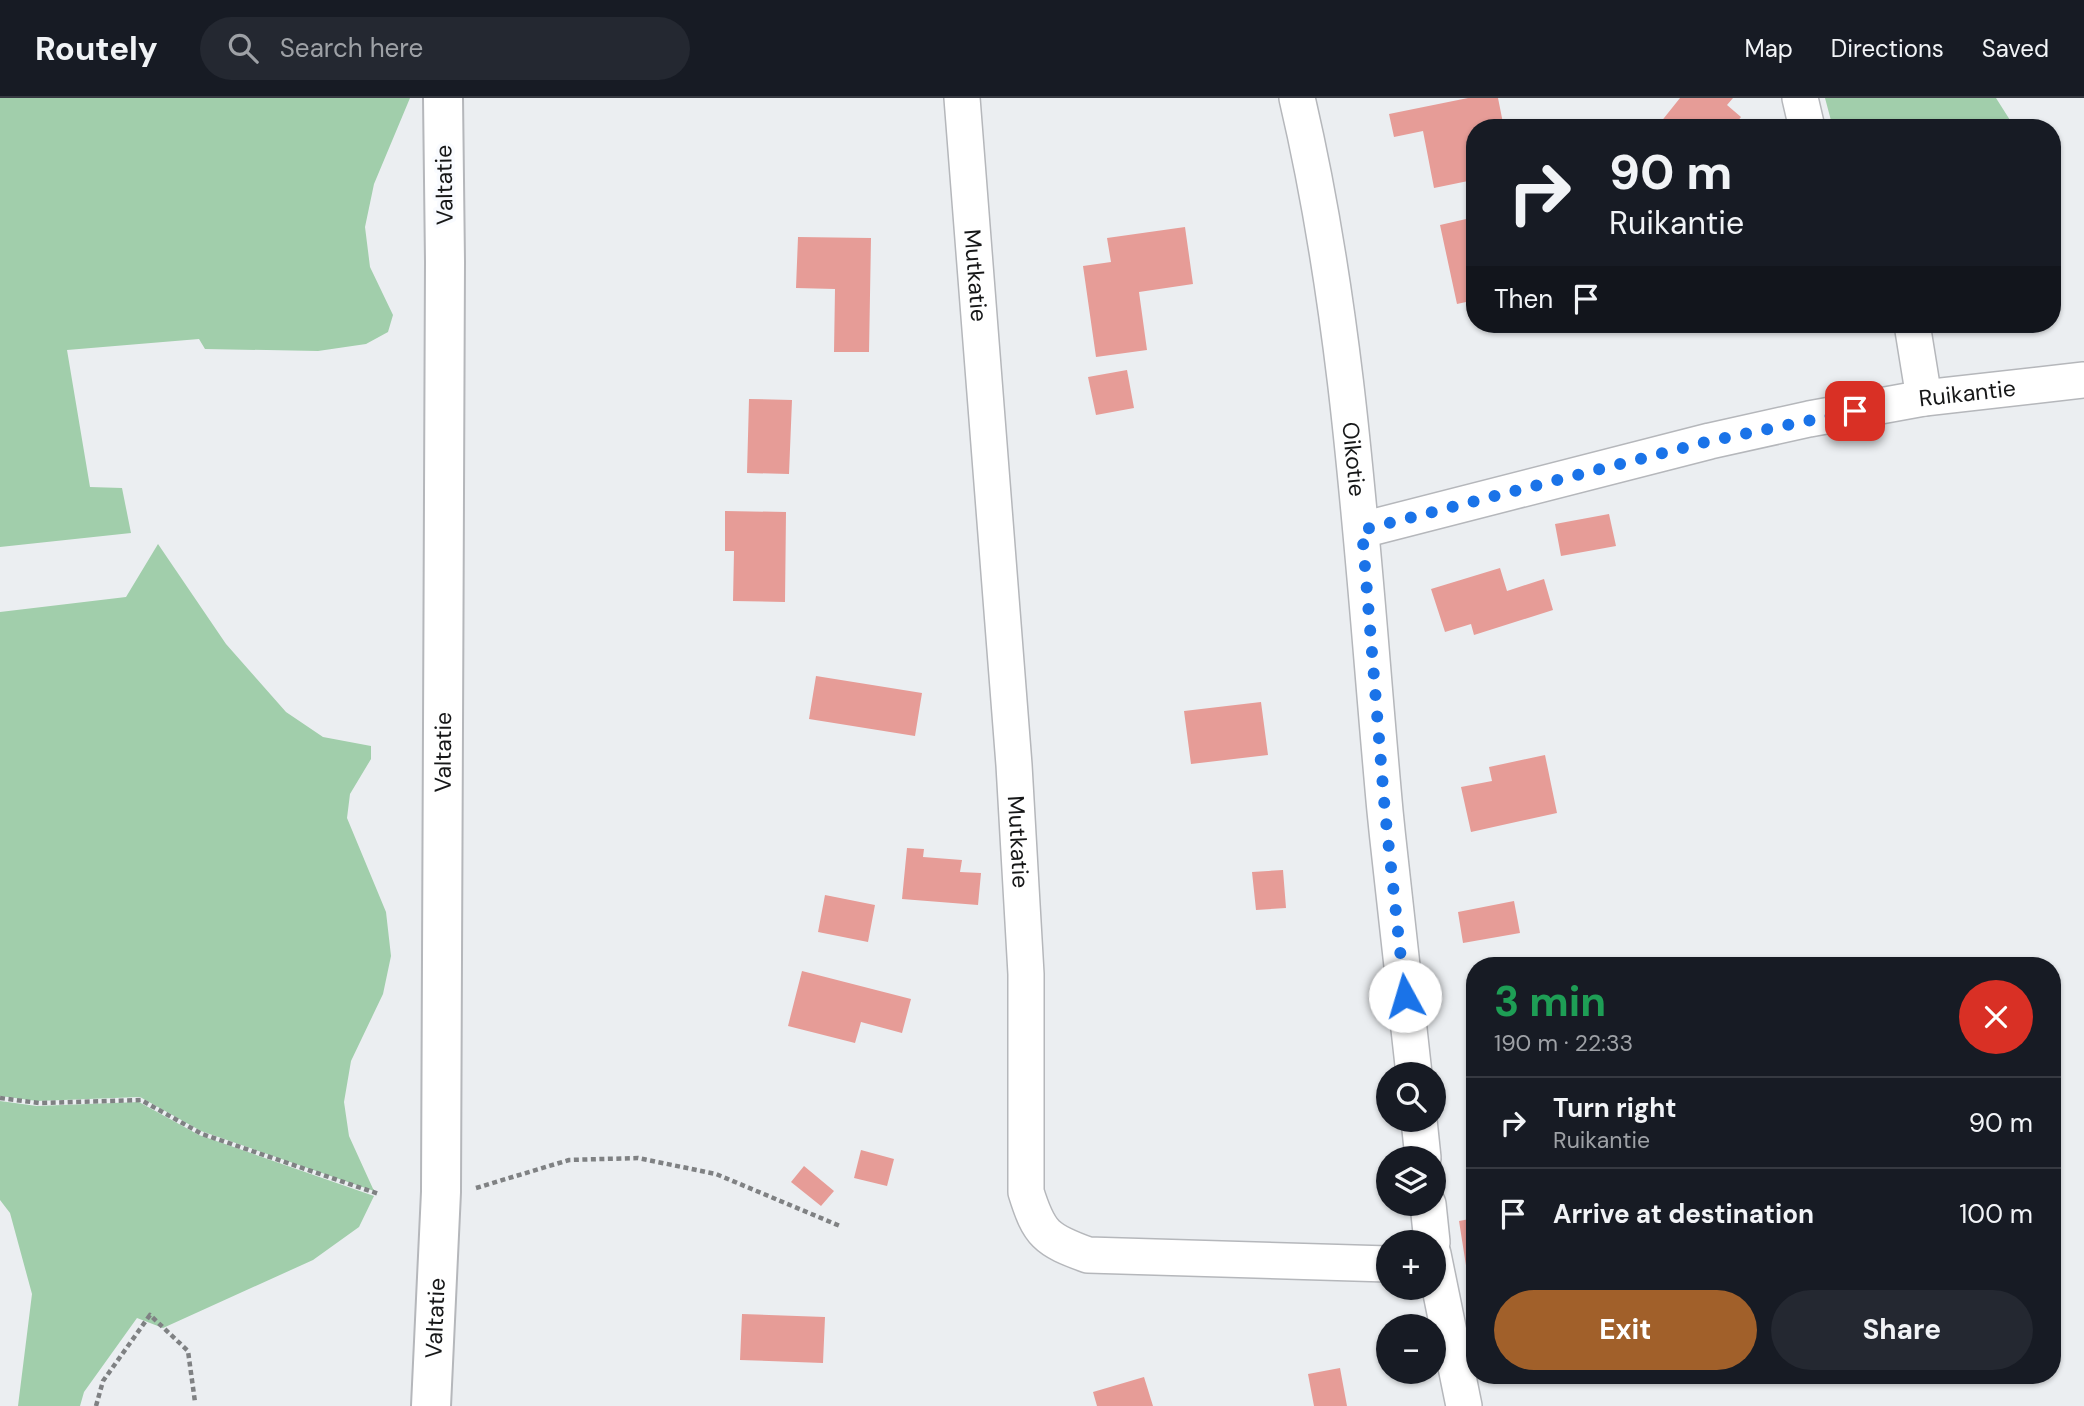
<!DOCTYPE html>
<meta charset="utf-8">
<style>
body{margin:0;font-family:"DM Sans",sans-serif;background:#242831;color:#f1f3f6;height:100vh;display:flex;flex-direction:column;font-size:26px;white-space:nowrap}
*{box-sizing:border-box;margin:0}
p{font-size:23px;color:#9ea1a6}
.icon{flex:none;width:38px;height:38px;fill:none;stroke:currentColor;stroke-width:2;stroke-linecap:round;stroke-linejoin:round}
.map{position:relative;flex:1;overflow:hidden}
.sheet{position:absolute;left:1466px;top:859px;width:595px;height:427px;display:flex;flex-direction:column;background:#171b24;border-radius:28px;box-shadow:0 2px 5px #0004}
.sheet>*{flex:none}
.top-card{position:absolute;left:1466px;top:21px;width:595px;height:214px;border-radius:28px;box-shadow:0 2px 5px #0004;background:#171b24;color:#f1f3f6;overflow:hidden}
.buttons{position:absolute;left:1376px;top:964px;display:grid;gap:14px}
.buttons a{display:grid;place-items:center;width:70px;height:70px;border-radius:50%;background:#171b24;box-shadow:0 2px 5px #0004;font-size:35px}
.pin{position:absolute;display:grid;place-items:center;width:60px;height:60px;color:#fff;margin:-30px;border-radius:14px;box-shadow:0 4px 10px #0006}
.me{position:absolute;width:77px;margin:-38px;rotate:354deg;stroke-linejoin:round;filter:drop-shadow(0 0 5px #0008)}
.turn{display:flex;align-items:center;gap:24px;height:147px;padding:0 28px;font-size:32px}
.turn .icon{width:91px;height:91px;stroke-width:2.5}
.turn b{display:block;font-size:49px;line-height:60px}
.then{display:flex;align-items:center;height:66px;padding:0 28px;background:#0003;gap:14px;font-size:26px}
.round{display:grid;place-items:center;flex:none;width:74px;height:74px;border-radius:37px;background:#242831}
.overview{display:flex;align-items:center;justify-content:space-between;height:119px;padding:0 28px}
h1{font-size:42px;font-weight:700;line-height:52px;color:#1e9e55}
.cta{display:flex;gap:14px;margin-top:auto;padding:14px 28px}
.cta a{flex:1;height:80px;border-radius:42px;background:#a1602a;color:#fff;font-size:28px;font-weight:700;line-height:80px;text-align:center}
.cta a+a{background:#242831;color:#f1f3f6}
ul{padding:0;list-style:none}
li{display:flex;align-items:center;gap:21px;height:91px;padding:0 28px;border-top:2px solid #363941}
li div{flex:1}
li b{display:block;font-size:26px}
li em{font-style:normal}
header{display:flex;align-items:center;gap:42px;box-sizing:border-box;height:98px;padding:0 35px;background:#171b24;border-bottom:2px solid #363941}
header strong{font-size:33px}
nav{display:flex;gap:38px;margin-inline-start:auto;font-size:24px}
.search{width:490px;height:63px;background:#242831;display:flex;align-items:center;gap:18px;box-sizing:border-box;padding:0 24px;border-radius:38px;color:#9ea1a6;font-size:26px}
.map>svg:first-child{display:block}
.green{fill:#a1ceab}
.building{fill:#e69c97}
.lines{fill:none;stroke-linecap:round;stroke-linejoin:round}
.street-casing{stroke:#b5b7bb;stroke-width:38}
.highway-casing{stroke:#b5b7bb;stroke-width:42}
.path{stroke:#7f8183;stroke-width:4.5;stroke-dasharray:5 3.5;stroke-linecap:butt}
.street{stroke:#fff;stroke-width:35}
.highway{stroke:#fff;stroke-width:38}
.route{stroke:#1a73e8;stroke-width:12;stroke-dasharray:0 21.6}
.labels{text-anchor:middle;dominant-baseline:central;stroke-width:7;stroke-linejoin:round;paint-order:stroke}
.street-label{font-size:23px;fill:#161718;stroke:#f9fbff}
</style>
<header>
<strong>Routely</strong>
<div class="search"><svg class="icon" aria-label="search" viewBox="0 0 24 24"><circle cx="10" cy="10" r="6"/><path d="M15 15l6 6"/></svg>Search here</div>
<nav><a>Map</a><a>Directions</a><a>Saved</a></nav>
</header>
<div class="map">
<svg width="2084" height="1308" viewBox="0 0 2084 1308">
<rect width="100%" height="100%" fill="#ebeef1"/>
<path class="green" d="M0 0H410L374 86 365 129 370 169 393 217 388 234 366 246 318 253 205 251 199 241 67 252 90 389 122 390 131 435 0 449Z
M1825 0H1996L2015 30H1833Z
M158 446 226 546 286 614 323 639 371 648V661L350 696 347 720 386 814 391 858 383 896 351 963 344 1004 349 1038 374 1093 201 1033 140 999 37 1003 0 998V514L126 499Z
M0 1003 37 1008 139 1004 199 1037 374 1098 359 1129 313 1162 163 1230 137 1220 84 1294 80 1308H18L32 1196 10 1115 0 1102Z"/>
<path class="building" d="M1468 0H1498L1504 30H1475V51L1467 52 1473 82 1434 90 1423 33 1394 39 1389 16Z
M1680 0H1733L1727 7 1741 19 1732 30H1656Z
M1475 119V202L1457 206 1440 127Z
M1185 129 1193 186 1139 194 1147 252 1096 259 1083 168 1111 164 1107 140Z
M798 139 871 140 869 254H834L835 191 796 190Z
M1127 272 1134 310 1096 317 1088 279Z
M749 301 792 302 789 376 747 375Z
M725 413 786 414 785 504 733 503 734 453H725Z
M1609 416 1616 448 1561 458 1555 426Z
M1500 470 1507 493 1544 481 1553 512 1474 537 1471 526 1445 534 1431 491Z
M816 578 922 595 915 638 809 621Z
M1261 604 1268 657 1191 666 1184 613Z
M1545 657 1557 715 1471 734 1461 689 1492 683 1489 669Z
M907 750 924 751 923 759 962 762 960 774 981 775 978 807 902 801Z
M1283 772 1286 810 1256 812 1252 774Z
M825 797 875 807 868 844 818 834Z
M1514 803 1520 835 1463 845 1458 814Z
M802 873 911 901 902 935 861 924 855 945 788 928Z
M861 1052 894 1061 887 1088 854 1080Z
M804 1068 834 1093 821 1108 791 1084Z
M1475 1120V1217L1474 1218 1459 1123Z
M742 1216 825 1219 823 1265 740 1262Z
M1340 1270 1347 1308H1314L1308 1276Z
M1144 1279 1153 1308H1097L1093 1294Z"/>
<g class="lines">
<defs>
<g id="street">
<path id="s1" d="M962 0 1014 667 1026 876V1094C1039 1136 1046 1142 1088 1157L1388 1166"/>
<path id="s2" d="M1297 0C1352 234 1363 475 1385 713 1394 801 1404 889 1414 976"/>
<path d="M1800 0 1807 30"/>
<path d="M1912 226 1924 300"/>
<path id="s3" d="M1362 432 1710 343 1809 321 1924 300 2084 282"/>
<path d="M1419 1022 1423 1060"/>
<path d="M1428 1106 1432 1144"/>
<path d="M1433 1156 1464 1308"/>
</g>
<g id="highway">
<path id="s4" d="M431 1308 441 1094 445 164 443 0"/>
</g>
</defs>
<use href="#street" class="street-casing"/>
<use href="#highway" class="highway-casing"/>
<path class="path" d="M0 1000 39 1005 141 1002 202 1036 379 1096
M476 1090 569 1062 638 1060 716 1076 840 1128
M96 1308 103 1283 150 1217 188 1253 195 1304"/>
<use href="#street" class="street"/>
<use href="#highway" class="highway"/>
</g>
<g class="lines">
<path class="route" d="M1405 898 1385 714 1362 432 1710 343 1855 313"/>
</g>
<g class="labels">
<g class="street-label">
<text transform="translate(444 87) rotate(-91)">Valtatie</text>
<text stroke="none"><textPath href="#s1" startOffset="178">Mutkatie</textPath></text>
<text stroke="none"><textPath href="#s3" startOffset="621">Ruikantie</textPath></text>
<text stroke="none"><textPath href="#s2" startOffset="366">Oikotie</textPath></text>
<text stroke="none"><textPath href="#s4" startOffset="654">Valtatie</textPath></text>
<text stroke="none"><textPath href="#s1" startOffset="746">Mutkatie</textPath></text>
<text stroke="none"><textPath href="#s4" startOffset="88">Valtatie</textPath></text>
</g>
</g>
</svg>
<div class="buttons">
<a><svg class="icon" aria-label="search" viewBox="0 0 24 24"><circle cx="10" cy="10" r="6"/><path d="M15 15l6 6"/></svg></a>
<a><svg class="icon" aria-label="layers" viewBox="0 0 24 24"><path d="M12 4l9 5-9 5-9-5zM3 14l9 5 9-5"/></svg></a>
<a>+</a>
<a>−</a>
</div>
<div class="pin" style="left:1855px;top:313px;background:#d93025"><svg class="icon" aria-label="arrive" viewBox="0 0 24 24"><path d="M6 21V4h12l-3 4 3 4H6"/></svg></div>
<svg class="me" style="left:1405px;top:898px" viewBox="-20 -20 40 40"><circle r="19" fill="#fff"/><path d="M0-13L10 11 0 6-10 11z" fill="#1a73e8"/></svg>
<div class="top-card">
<div class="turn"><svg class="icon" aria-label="right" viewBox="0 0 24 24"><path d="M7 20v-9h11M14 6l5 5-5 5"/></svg><div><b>90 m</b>Ruikantie</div></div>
<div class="then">Then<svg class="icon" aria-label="arrive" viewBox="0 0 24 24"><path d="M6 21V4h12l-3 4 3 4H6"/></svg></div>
</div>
<section class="sheet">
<div class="overview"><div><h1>3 min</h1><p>190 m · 22:33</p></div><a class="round" style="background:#d93025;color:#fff"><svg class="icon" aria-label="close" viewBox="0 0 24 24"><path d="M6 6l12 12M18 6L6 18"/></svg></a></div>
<ul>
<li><svg class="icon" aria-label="right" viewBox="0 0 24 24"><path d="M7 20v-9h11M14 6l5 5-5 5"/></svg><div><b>Turn right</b><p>Ruikantie</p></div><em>90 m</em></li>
<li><svg class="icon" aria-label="arrive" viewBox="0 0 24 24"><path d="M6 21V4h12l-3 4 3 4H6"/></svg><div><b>Arrive at destination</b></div><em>100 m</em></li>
</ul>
<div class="cta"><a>Exit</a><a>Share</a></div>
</section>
</div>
